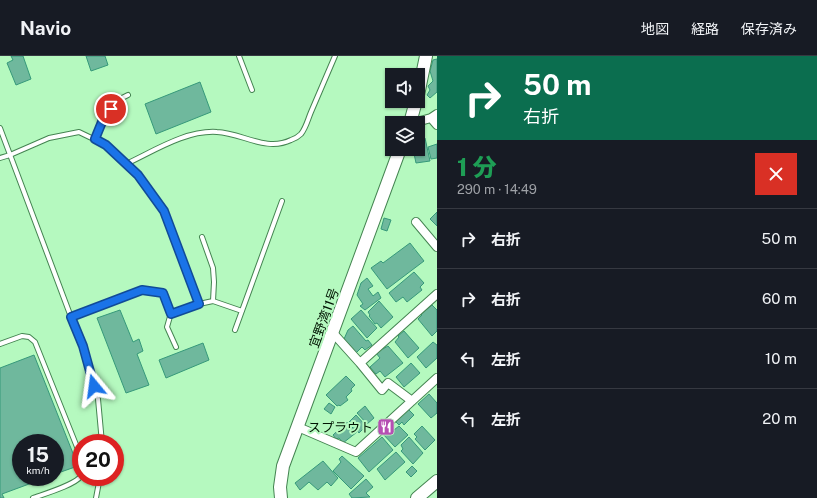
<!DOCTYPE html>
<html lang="ja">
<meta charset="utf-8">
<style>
body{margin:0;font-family:"Public Sans","Noto Sans JP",sans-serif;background:#20242c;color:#f1f3f6;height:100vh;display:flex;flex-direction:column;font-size:15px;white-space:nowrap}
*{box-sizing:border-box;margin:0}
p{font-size:13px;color:#9ea1a6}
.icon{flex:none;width:22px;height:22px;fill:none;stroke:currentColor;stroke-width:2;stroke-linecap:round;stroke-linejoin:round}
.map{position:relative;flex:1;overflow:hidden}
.details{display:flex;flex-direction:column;background:#171b24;width:380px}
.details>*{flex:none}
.banner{background:#0b6e4f;color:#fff;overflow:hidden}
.fabs{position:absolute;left:385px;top:12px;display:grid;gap:8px}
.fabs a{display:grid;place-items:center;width:40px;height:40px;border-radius:0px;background:#171b24;box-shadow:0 1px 3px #0004;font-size:20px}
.speed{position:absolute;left:12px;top:378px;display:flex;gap:8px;font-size:20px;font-weight:700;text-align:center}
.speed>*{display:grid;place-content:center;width:52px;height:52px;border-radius:50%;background:#171b24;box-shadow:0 1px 3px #0004;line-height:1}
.speed small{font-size:10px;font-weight:400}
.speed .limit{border:6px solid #d22;background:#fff;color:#111}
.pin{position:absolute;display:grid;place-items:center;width:34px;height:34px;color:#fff;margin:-17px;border:2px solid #fff;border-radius:50%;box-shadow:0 1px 4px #0007}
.me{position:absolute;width:44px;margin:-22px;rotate:344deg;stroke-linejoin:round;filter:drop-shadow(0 0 3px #0008)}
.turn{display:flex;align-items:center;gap:14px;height:84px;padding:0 20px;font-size:18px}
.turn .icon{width:52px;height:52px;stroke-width:2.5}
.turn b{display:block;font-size:28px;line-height:34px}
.round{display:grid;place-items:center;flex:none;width:42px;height:42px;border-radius:0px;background:#20242c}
.headline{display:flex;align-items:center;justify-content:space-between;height:68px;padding:0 20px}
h1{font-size:24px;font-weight:800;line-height:30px;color:#1e9e55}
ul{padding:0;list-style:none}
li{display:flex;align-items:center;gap:12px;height:60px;padding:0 20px;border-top:1px solid #363941}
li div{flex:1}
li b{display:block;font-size:15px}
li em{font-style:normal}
header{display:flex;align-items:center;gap:24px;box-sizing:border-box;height:56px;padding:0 20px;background:#171b24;border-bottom:1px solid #363941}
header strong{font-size:19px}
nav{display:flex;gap:22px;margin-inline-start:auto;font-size:14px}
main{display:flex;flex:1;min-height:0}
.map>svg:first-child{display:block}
.building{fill:#6fb89d;stroke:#36997a}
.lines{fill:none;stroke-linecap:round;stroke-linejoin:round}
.lane-casing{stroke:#448451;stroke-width:6}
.street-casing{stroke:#448451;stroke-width:10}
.secondary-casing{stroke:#448451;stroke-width:14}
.lane{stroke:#fff;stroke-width:4}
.street{stroke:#fff;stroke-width:8}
.secondary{stroke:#fff;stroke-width:12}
.route-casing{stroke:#114b97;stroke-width:10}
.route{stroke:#1a73e8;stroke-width:7}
.labels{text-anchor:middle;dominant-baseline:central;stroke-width:4;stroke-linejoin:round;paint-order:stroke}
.street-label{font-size:13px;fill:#001402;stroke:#b5f9bf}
.poi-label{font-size:13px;fill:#001402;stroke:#b5f9bf;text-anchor:end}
</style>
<header>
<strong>Navio</strong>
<nav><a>地図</a><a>経路</a><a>保存済み</a></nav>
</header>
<main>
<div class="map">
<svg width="437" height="442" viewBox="0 0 437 442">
<rect width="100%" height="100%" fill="#b5f9bf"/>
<path class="building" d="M11 0H23L31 23 16 29 7 7 13 4Z
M86 0H105L108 9 91 15Z
M437 3V36L430 42 427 39 430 34 428 30 433 25 430 15 433 4Z
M200 26 211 56 156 78 145 48Z
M425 82 430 105 416 107 413 93H418V83Z
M437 88V102L431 103 428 91Z
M437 156V170L430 163Z
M384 162 391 164 387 175 381 173Z
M410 187 424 205 387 233 371 212 381 205 383 207Z
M414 216 424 227 420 231 422 234 407 246 403 241 396 246 389 237Z
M367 222 373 230 368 233 373 240 378 236 381 242 365 254 360 250 363 248 357 239 361 227Z
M379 245 393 261 381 272 377 267 375 268 369 260 370 259 368 256Z
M432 249 437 254V275L432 280 418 263 422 259 421 258Z
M120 254 133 286 139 283 143 295 137 298 149 329 126 337 97 262Z
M361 254 377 272 367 282 351 263Z
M353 270 366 285 368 284 372 289 365 294 362 291 356 297 344 283 348 274Z
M404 275 419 292 408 302 395 286 399 281 398 280Z
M433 286 437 289V302L426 312 417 301Z
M203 287 209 304 166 322 159 304Z
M388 290 403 307 385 321 380 315 376 318 370 311 380 302 376 297 382 292 383 293Z
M34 299 78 410 55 418V387H21V421H48L2 438 4 442H0V312Z
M411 307 420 317 404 331 396 321Z
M346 320 355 329 351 333 352 335 346 341 348 344 340 350 339 349 337 350 326 339Z
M429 338 437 347V357L431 362 418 348Z
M329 347 335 351 331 358 324 353Z
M365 350 374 362 367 368 357 357Z
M408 353 414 359 404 369 402 366 399 369 395 365Z
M356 359 366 370 359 377 349 366Z
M347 366 357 376 343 387 339 382 336 383 333 379Z
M391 370 394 374 399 370 408 379 395 391 382 377Z
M422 370 435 384 425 394 415 383 417 381 414 378Z
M382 381 393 394 369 416 358 402Z
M409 381 423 397 413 408 401 395 403 393 401 389Z
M396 396 405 406 385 424 377 413Z
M342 400 364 420 351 433 333 415 341 406 339 403Z
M323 405 338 422 331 430 327 426 318 434 309 426 300 434 295 427Z
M412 410 417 415 411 421 406 416Z
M366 423 373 431 366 437 370 441 352 442 349 438Z"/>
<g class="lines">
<defs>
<path id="lane" d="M239 0 252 34
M0 72 71 261 83 290 98 343 102 387
M95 83 104 61 118 44 128 39
M0 102 10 99 49 82 79 76 106 89 138 119 164 155 199 248 171 257 163 237 143 234 71 261
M126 108C154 95 186 74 217 76 242 77 266 96 291 84 294 83 298 81 301 78 306 72 308 63 311 56 319 37 327 19 335 0
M213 245 242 255
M199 248 213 245 214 226 213 212 202 181
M171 257 167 271 176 291
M235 274 282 145
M0 288 22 280 29 281 35 286 81 401
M33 442C44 438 75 429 81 420
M96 442 100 421"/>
<path id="street" d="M431 62 437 69
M413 67 431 62 437 58
M416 166 437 191
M333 277 360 307
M412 345 388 327 382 334 360 307 437 238
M298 371 356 396 437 322"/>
<path id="secondary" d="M418 39 426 0
M410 67 416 45
M281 442 280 431 283 410 400 93
M417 442 437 425"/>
</defs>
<use href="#lane" class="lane-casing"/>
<use href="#street" class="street-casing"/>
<use href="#secondary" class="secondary-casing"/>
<use href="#lane" class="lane"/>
<use href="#street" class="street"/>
<use href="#secondary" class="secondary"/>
</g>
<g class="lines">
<defs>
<path id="route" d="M94 330 83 290 71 261 142 234 163 237 171 258 199 248 164 155 138 119 106 89 95 83 104 61 111 53"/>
</defs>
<use href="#route" class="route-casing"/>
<use href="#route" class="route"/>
</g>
<defs>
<symbol id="restaurant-square" viewBox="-11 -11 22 22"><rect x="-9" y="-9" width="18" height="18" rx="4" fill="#b64fb3" stroke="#b5f9bf"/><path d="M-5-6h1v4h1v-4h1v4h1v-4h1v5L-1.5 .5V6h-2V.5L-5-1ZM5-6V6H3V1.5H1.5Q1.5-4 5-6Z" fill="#fff"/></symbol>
</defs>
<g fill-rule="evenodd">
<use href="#restaurant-square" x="376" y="361" width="20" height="20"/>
</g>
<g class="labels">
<g class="street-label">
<text transform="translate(324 262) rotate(-70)">宜野湾11号</text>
</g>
<g class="poi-label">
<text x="373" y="371">スプラウト</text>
</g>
</g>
</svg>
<div class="fabs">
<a><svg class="icon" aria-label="sound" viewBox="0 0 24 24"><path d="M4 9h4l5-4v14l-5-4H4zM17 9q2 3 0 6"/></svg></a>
<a><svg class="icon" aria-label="layers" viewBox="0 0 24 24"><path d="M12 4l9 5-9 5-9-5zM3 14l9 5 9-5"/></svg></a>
</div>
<div class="speed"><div>15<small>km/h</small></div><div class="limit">20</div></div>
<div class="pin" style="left:111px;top:53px;background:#d93025"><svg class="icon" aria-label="arrive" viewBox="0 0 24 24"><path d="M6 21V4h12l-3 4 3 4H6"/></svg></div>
<svg class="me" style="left:94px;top:330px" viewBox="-20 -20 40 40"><path d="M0-17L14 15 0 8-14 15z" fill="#1a73e8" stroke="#fff" stroke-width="4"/></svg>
</div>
<section class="details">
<div class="banner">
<div class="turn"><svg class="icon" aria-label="right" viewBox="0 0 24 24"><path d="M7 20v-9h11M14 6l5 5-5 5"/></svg><div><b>50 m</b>右折</div></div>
</div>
<div class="headline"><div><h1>1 分</h1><p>290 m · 14:49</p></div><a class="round" style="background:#d93025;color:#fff"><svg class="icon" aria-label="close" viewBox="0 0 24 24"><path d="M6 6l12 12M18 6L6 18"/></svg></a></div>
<ul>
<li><svg class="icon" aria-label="right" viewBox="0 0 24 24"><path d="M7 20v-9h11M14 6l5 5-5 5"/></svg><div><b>右折</b></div><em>50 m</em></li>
<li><svg class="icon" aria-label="right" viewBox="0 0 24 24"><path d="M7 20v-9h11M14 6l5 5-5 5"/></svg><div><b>右折</b></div><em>60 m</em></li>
<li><svg class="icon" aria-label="left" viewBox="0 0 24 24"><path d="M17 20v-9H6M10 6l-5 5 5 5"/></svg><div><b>左折</b></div><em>10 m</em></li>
<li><svg class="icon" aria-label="left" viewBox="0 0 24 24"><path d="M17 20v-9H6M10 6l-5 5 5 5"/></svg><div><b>左折</b></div><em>20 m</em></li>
</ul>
</section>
</main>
